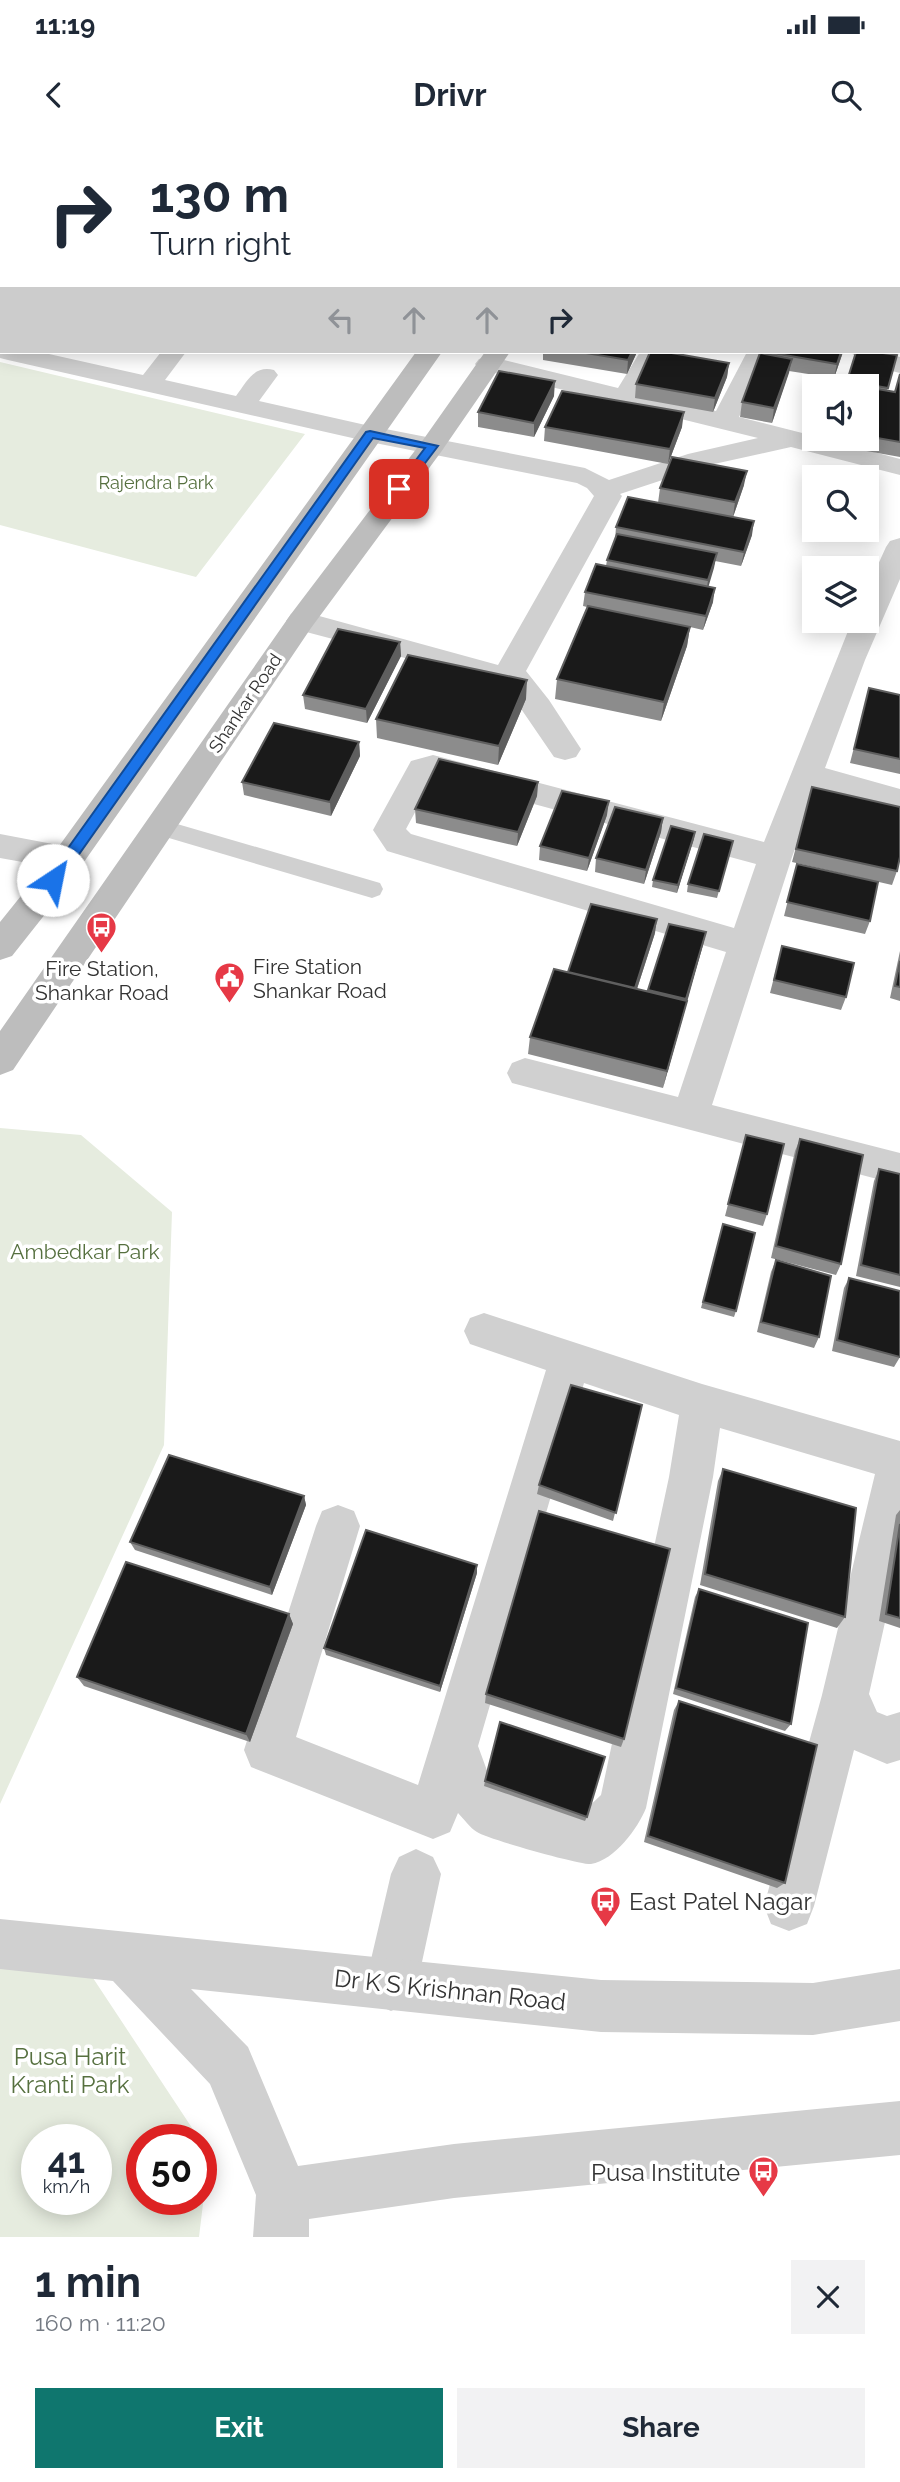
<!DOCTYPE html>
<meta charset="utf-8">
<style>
body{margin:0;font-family:Raleway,sans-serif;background:#f2f2f3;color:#1f2937;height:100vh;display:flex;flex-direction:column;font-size:26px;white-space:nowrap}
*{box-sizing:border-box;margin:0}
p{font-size:23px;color:#747a83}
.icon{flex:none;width:38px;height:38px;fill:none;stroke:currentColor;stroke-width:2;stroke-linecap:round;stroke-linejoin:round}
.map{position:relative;height:2097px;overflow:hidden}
.panel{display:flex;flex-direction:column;background:#fff;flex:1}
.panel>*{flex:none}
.top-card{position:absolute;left:0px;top:0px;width:901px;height:214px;box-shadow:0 4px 18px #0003;background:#fff;color:#1f2937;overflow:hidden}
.tools{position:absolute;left:802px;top:234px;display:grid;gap:14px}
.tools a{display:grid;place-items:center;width:77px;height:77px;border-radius:0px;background:#fff;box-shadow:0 4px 18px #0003;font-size:35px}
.speed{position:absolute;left:21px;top:1984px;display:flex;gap:14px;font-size:35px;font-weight:700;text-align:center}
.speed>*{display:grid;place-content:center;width:91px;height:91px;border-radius:50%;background:#fff;box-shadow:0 4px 18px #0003;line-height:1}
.speed small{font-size:18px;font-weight:400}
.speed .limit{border:10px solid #d22;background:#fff;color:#111}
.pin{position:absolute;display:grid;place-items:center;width:60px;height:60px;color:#fff;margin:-30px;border-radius:14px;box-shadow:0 4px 10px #0006}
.me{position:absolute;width:77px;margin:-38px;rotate:34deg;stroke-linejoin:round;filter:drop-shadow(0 0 5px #0008)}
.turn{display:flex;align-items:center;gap:24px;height:147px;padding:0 35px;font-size:32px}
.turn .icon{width:91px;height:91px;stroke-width:2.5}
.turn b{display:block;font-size:49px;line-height:60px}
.lanes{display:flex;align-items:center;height:66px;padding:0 35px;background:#0003;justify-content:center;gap:35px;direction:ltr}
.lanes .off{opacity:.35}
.round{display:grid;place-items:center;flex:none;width:74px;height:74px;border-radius:0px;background:#f2f2f3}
.headline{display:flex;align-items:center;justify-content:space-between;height:119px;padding:0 35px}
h1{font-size:42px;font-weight:700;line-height:52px}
.primary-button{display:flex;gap:14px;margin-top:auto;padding:14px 35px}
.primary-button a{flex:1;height:80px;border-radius:0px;background:#0f766e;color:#fff;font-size:28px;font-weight:700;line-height:80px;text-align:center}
.primary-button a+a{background:#f2f2f3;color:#1f2937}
.status{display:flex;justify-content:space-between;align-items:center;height:49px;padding:0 35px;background:#fff;direction:ltr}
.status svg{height:19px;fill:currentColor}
header{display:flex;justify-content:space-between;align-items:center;height:91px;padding:0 35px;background:#fff;font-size:32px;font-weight:700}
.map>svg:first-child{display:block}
.green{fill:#e6ecdf;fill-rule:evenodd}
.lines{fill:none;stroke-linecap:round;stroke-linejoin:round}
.service{fill:#d0d0d0;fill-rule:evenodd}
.minor{fill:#d0d0d0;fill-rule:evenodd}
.tertiary{fill:#d0d0d0;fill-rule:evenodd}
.secondary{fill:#bdbdbd;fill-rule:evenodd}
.wall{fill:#8c8c8c}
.shaded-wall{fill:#5f5f5f}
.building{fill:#1a1a1a;stroke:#5f5f5f;stroke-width:2}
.route{fill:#1a73e8;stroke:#114b97;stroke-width:2}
.labels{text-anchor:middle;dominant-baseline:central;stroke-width:7;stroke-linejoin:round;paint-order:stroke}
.far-park-label{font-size:18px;fill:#56703f;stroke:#fff}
.far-street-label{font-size:18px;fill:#333;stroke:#fff}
.poi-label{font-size:21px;fill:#333;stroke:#fff;text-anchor:start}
.park-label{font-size:21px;fill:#56703f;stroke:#fff}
.near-poi-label{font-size:24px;fill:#333;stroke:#fff;text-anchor:start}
.near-street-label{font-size:24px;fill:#333;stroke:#fff}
.near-park-label{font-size:24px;fill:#56703f;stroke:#fff}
</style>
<div class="status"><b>11:19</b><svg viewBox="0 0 49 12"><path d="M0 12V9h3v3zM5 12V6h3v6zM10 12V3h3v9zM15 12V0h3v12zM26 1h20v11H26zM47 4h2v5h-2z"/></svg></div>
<header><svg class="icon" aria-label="back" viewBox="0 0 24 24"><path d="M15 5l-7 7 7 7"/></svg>Drivr<svg class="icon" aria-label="search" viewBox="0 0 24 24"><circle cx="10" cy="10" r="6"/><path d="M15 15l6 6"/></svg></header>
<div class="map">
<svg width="900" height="2097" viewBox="0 0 900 2097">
<rect width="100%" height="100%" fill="#fff"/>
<path class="green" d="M0 222 305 294 196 437 0 385Z
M0 988 81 995 172 1072 164 1305 0 1664Z
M0 1828 93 1838 200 2000H142V2060H201V2002L209 2014 199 2097H0ZM37 2000H96V2060H37Z"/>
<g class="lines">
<path class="service" d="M160 679 380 743 383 749 380 755 372 758 152 693 149 687 152 681Z"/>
<path class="minor" d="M2 0H24L2 2V4Z
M152 0H174L150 2Z
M322 0H344L320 2Z
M460 0H497L499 2H461Z
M805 0H827L804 2Z
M0 156H2L0 171Z
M0 206 2 212H40L143 235 161 212H186L165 240 236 256C247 241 254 225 274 230L278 235 259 261 370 286 585 328 609 340 688 314 758 298 479 229 475 224 479 219 488 216 618 248 640 212H664L640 253 716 271 747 212H771L739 277 814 296V299H825L900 319V335L791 307 705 326 620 354 622 356 526 531 549 560 581 609 576 617 565 620 554 617 504 544 291 488 286 481 291 474 301 471 498 525 594 356 587 348 577 343 370 302 8 220 0 218Z
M850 212H879L900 217V233L864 224Z
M900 398V439L865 520 825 628 900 649V671L817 648 792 717 712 965 900 1013V1045L512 943 507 933 512 923 525 918 678 957 726 812 387 711 373 690 411 621 433 615 764 702 852 481H866V451L886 407 890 401ZM434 637 756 724 734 788 411 694 406 689Z
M0 694 79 709 84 718 79 727 67 730 0 718Z
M484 1173 702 1244 900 1301V1415L869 1554 877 1572 887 1576 900 1572V1620L887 1624 854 1610 814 1766 807 1784 789 1791 771 1784 764 1766 822 1555 875 1334 720 1288 713 1337 646 1668C638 1688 615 1720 591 1724 581 1725 487 1699 477 1692 470 1688 464 1679 458 1673L450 1692 433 1699 251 1627 244 1610 316 1386 322 1371 338 1365 354 1371 360 1386 296 1597 418 1645 546 1230 470 1204 464 1191 470 1178ZM584 1243 679 1275 669 1337 601 1655 582 1673 507 1654 489 1636 478 1606Z
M416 1709 433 1717 441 1734 417 1845 409 1863 391 1871 373 1863 365 1845 391 1734 399 1717Z"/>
<path class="tertiary" d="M0 1779 601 1840 813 1843 900 1829V1881L813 1895 601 1892 191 1849 248 1907 298 2026 454 2004 900 1961V2015L454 2058 309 2079V2097H253L256 2055 210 1944 113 1841 0 1829Z"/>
<path class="secondary" d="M569 0H591L568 2Z
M637 0H659L636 2Z
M416 212H442L65 749 12 816 0 820V782L41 731Z
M485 212H510L441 312 311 488 13 930 0 935V891L291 474 423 300Z"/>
</g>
<path class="wall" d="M742 0H785V2H748L742 1Z
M543 212H637L627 234 543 220Z
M767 212H843L834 238 789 231 772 283 740 277 742 262Z
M897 215 887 251 895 252 900 234V317L833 305 834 299H866V247H845L847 241Z
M729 223 727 237 713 272 635 258 636 244Z
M554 256 534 297 478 287V272Z
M545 287H682L668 324 544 301Z
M744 345 733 377 752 395 741 426 715 421 708 446 713 462 703 490 690 487 687 506 661 581 555 559 557 539 587 467 583 466 585 452 606 426 607 420 615 400 616 387 658 363 660 348Z
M400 502 401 516 367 583 305 569 303 555Z
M869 548 900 555V634L850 623Z
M526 559 498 625 377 598 376 579Z
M359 602 360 616 331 676 244 655 242 642Z
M538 642 537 656 517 706 416 683 415 669Z
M812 647 897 731 892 745 792 722Z
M607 675 587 731 539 720 540 706Z
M663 678 661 692 644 744 595 732 596 718Z
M695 692 677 753 652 747 653 740Z
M733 701 717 758 687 752 688 744Z
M797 724 870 781 865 794 784 776Z
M669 784 706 792 663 948 528 914 530 897 655 793 637 849 648 852Z
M782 806 846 857 841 870 770 853Z
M900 811V861L890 858Z
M746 995 767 1074 763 1086 725 1076Z
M800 999 841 1124 836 1135 771 1118 795 1011Z
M879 1029 900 1034V1147L856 1136 874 1041Z
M723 1084 736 1171 734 1177 701 1168Z
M776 1120 819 1197 814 1208 757 1192 771 1132Z
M849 1138 900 1217 894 1227 832 1211 844 1148Z
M642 1265 613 1381 537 1354 539 1345Z
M723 1329 845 1477 837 1488 700 1445 718 1341Z
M304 1356 306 1365 272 1455 135 1410 130 1402Z
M900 1370V1488L879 1481 896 1375Z
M477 1433 440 1552 326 1515 324 1508Z
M699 1449 791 1584 785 1591 673 1554 695 1457Z
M289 1474 293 1484 250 1602 84 1546 77 1537Z
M486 1554 624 1599 621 1607 485 1563Z
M679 1561 785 1743 777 1748 644 1702 674 1570Z
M485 1641 587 1677 585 1681 484 1646Z"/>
<path class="shaded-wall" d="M108 0H118V2H106Z
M305 0H315V2H304Z
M2 95V119L0 121V97Z
M632 212H637L627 234 628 220Z
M841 212H843L834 238 837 224Z
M792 219 789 233 772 283 774 268Z
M729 223 727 237 713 272 715 258Z
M555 241 554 256 534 297V283Z
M684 272 682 287 668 324 670 309Z
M747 331 744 345 733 377 735 362Z
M754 381 752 395 741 426 744 412Z
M717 413 714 428 706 455 708 440Z
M715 448 713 462 703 490 706 476Z
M690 487 687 506 661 581 664 562Z
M400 502 401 516 367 583 366 569Z
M527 540 526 559 498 625 499 606Z
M359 602 360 616 331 676 330 662Z
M538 642 537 656 517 706 518 692Z
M609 661 607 675 587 731 589 718Z
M663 678 661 692 644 744 646 730Z
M695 692 694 699 677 753 678 745Z
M657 779 655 793 633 861 635 848Z
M706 792 703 805 663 948 667 931 686 859Z
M304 1356 306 1365 272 1455 270 1447Z
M477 1425V1433L440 1552V1546Z
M289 1474 293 1484 250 1602 246 1594Z"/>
<path class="building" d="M14 0H108L106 2H21L14 1Z
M219 0H305L304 2H217Z
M824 0H864V2H824Z
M872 0H900V24V2H871Z
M2 10V40H0V11Z
M0 42 2 43V95L0 97Z
M580 212H632L628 220Z
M650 212H666L729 223 715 258 636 244Z
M767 212H841L837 224Z
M856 212H876L897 215 888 248 847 241Z
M760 213 792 219 774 268 742 262Z
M499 231 555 241 534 283 478 272Z
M900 234V302L866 296V247L895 252Z
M562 251 684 272 670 309 545 287Z
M672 317 747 331 735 362 660 348Z
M628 357 754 381 744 412 616 387Z
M617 394 717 413 708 440 607 420Z
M596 424 715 448 706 476 585 452Z
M588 466 690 487 664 562 557 539Z
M338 489 400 502 366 569 303 555Z
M408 515 527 540 499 606 376 579Z
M869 548 900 555V619L854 609Z
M274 583 359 602 330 662 242 642Z
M439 619 538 642 518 692 415 669Z
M812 647 900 667V717L897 731 796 709Z
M562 651 609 661 589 718 540 706Z
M615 667 663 678 646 730 596 718Z
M671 686 695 692 678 745 653 740Z
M704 694 733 701 719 751 688 744Z
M797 724 878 742 870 781 787 762Z
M591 764 657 779 635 848 568 832Z
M669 784 706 792 686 859 648 850Z
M782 806 854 823 846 857 774 840Z
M900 821V847L895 846Z
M554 829 687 861 667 931 530 897Z
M746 995 784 1004 767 1074 728 1064Z
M800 999 863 1015 841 1124 776 1106Z
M879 1029 900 1034V1135L861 1125Z
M723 1084 755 1093 736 1171 703 1162Z
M776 1120 831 1136 819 1197 761 1182Z
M849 1138 900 1151V1217L837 1200Z
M571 1245 642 1265 616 1373 539 1345Z
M169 1315 304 1356 270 1447 130 1402Z
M723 1329 856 1368 845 1477 705 1434Z
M539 1371 670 1409 624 1599 486 1554Z
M900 1384V1478L886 1474Z
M366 1390 477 1425 440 1546 324 1508Z
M126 1422 289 1474 246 1594 77 1537Z
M699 1449 808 1483 791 1584 676 1548Z
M679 1561 817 1605 785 1743 648 1696Z
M500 1582 605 1617 587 1677 485 1641Z"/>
<path class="route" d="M370 291 438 306 403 352 399 353 394 349 425 308 373 298 58 744H48V736L366 292Z"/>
<defs>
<symbol id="bus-pin" viewBox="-11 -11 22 30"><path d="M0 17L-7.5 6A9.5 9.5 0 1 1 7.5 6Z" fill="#e63946" stroke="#fff"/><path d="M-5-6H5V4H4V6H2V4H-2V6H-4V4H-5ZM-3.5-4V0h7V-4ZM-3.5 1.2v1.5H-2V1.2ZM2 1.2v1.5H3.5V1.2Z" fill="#fff"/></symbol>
<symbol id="civic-pin" viewBox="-11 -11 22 30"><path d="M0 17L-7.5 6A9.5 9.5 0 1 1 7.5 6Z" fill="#e63946" stroke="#fff"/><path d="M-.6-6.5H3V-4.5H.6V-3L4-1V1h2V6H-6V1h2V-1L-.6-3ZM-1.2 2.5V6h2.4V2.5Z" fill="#fff"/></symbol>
</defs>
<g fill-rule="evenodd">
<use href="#bus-pin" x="84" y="770" width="35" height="47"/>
<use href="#civic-pin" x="212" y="820" width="35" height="47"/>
<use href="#bus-pin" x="588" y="1744" width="35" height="47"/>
<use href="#bus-pin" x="746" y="2014" width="35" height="47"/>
</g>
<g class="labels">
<g class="far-park-label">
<text x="156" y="342">Rajendra Park</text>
</g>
<g class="far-street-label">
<text transform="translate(245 563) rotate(-56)">Shankar Road</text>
</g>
<g class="poi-label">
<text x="253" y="826">Fire Station<tspan x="253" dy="24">Shankar Road</tspan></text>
<text x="102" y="828" text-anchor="middle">Fire Station,<tspan x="102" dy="24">Shankar Road</tspan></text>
</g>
<g class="park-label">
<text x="85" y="1111">Ambedkar Park</text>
</g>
<g class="near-poi-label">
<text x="629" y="1761">East Patel Nagar</text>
<text x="740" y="2032" text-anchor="end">Pusa Institute</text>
</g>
<g class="near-street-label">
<text transform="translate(450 1850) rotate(6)">Dr K S Krishnan Road</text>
</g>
<g class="near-park-label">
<text x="70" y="1916">Pusa Harit<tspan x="70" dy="28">Kranti Park</tspan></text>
</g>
</g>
</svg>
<div class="tools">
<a><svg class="icon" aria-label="sound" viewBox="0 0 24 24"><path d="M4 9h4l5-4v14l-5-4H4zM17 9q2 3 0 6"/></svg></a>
<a><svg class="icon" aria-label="search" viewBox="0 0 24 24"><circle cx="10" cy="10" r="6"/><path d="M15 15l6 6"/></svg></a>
<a><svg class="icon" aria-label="layers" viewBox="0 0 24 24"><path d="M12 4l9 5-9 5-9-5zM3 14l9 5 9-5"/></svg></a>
</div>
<div class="speed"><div>41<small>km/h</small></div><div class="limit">50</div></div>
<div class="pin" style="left:399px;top:349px;background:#d93025"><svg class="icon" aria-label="arrive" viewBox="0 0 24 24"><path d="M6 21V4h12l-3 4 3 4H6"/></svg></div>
<svg class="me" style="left:53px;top:740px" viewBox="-20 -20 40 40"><circle r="19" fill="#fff"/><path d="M0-13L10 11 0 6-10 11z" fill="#1a73e8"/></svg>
<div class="top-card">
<div class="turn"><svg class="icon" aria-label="right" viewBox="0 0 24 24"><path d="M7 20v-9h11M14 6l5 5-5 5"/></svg><div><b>130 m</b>Turn right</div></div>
<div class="lanes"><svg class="icon off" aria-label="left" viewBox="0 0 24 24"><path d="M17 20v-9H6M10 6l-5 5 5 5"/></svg><svg class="icon off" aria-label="ahead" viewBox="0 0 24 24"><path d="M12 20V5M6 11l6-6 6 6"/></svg><svg class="icon off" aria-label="ahead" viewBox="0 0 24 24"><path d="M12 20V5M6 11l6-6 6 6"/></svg><svg class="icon" aria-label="right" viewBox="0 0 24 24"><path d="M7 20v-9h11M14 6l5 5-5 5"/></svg></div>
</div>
</div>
<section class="panel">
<div class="headline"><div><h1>1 min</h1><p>160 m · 11:20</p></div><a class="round"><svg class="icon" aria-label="close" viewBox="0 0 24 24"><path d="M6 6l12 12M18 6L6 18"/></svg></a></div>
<div class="primary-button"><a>Exit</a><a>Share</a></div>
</section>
